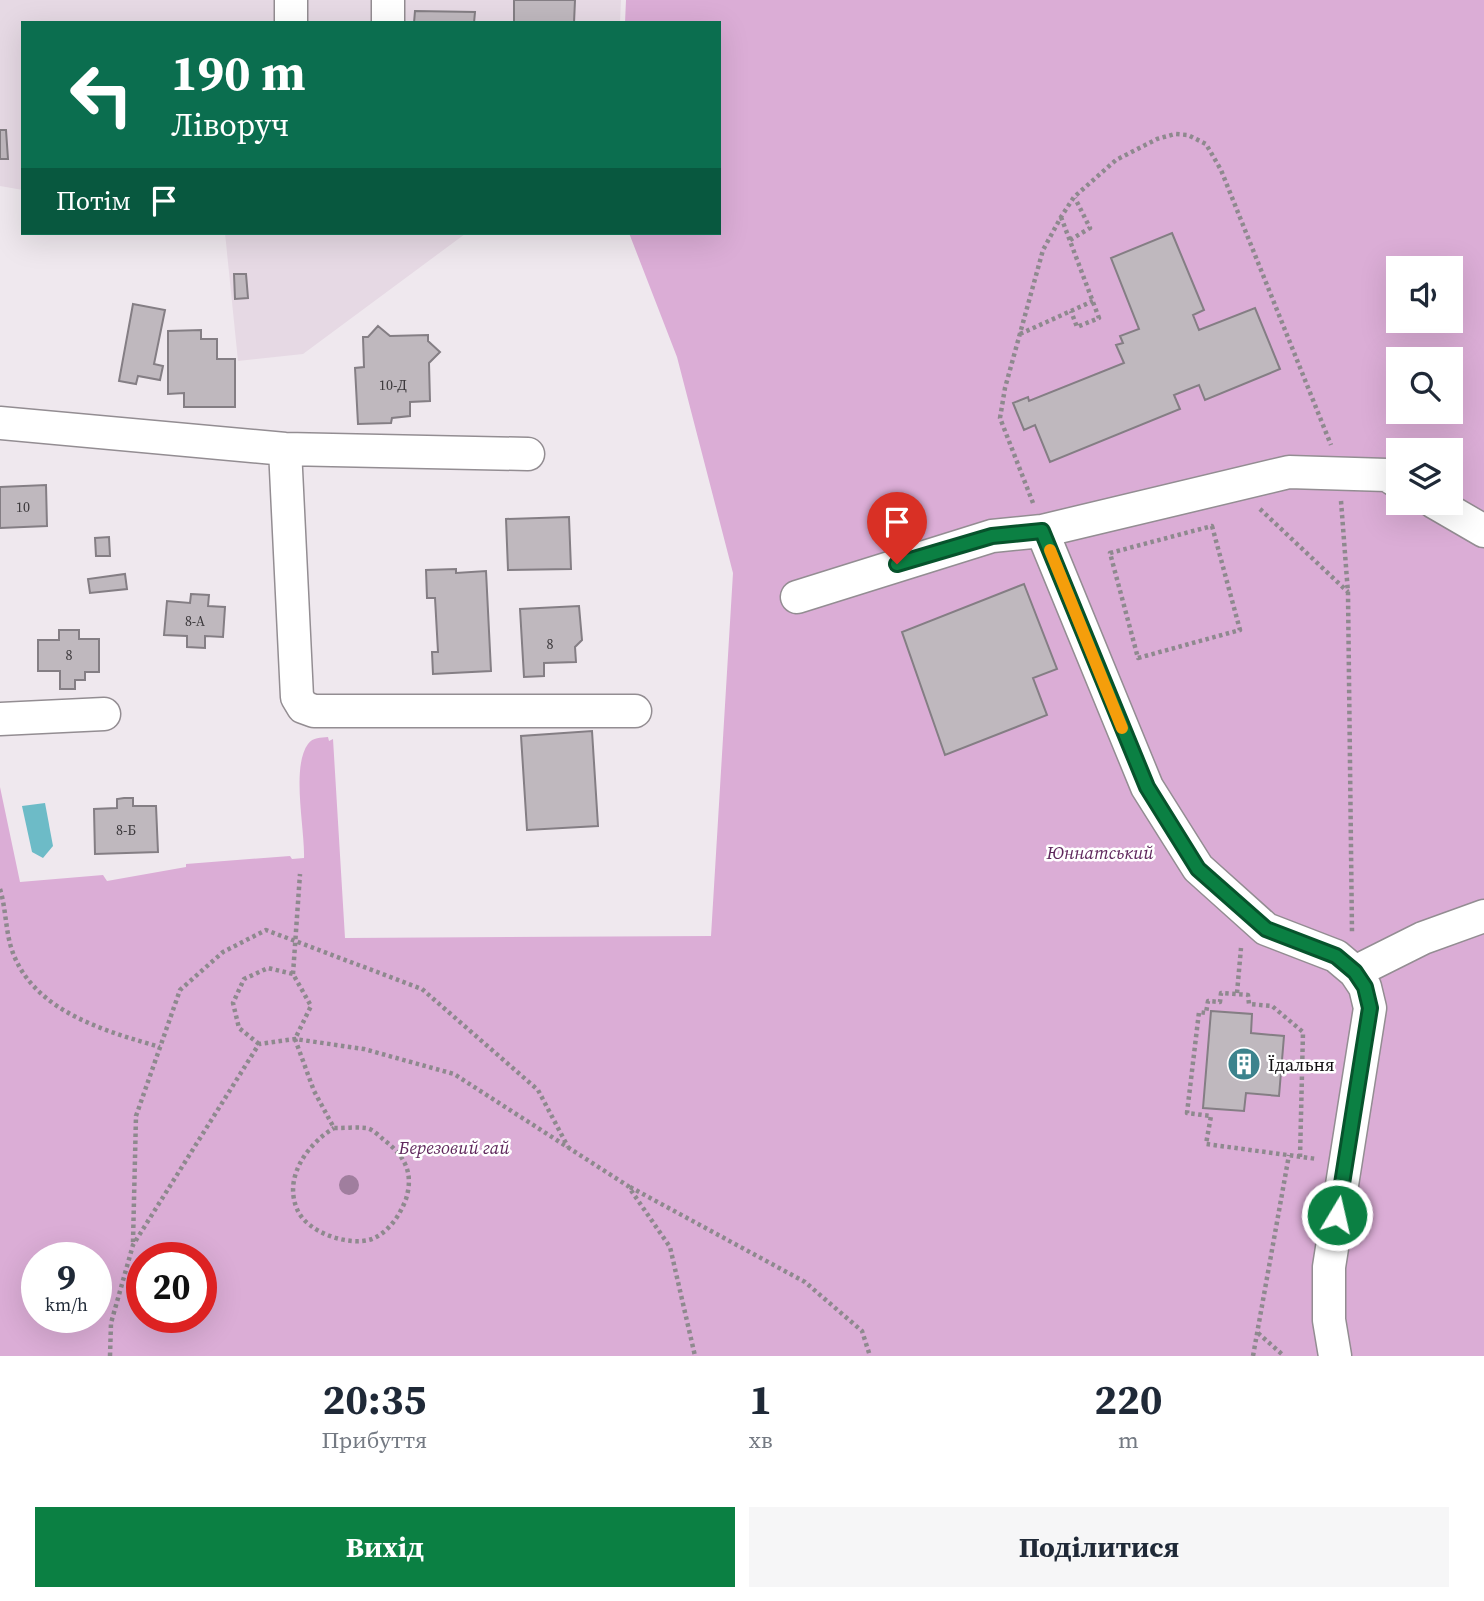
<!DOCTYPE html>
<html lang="uk">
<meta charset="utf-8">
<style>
body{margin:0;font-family:"Source Serif 4",serif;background:#f6f6f7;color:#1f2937;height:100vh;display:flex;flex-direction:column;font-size:26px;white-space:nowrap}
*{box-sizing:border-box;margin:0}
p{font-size:23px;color:#747a83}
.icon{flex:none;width:38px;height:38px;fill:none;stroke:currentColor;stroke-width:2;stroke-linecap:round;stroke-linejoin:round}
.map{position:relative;height:1356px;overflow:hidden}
.side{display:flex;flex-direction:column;background:#fff;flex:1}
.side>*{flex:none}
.hud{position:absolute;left:21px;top:21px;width:700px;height:214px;border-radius:0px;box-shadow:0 7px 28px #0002;background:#0b6e4f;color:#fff;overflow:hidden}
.fabs{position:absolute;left:1386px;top:256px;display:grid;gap:14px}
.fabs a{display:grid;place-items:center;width:77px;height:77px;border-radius:0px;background:#fff;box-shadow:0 7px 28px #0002;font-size:35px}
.speed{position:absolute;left:21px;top:1242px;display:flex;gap:14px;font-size:35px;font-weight:700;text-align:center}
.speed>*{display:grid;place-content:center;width:91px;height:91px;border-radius:50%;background:#fff;box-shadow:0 7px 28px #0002;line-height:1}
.speed small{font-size:18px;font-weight:400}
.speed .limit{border:10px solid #d22;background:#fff;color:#111}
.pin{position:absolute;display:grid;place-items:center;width:60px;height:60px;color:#fff;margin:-72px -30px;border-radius:50% 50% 50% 0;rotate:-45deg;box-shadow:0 0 7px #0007}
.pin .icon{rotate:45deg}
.me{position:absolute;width:77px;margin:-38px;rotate:9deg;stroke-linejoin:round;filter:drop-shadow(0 0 5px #0008)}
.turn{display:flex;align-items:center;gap:24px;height:147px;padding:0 35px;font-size:32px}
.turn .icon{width:91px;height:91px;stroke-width:2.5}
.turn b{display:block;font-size:49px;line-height:60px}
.then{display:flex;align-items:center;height:66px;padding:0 35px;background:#0003;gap:14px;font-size:26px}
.eta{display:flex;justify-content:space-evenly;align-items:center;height:119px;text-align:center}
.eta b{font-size:42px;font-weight:700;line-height:49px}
.primary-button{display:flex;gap:14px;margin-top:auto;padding:14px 35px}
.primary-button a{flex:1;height:80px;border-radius:0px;background:#0b8043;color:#fff;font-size:28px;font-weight:700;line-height:80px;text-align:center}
.primary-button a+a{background:#f6f6f7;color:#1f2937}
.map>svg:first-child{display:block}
.built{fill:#e6d9e4}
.green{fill:#dbadd6;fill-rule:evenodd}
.water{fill:#6dbbc7}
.building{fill:#bfb8be;stroke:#847e84;stroke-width:2}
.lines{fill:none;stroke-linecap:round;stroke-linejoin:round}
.minor-casing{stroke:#938d92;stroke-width:35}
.path{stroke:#8e898e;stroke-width:4.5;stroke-dasharray:3.5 3.5;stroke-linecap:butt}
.minor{stroke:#fff;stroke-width:32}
.tree{fill:#a07e9e}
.route-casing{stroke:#07532c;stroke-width:18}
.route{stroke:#0b8043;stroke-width:12}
.slow{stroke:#f59e0b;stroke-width:12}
.labels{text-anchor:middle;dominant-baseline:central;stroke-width:5;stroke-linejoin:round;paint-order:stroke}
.number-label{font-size:14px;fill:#3b383b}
.park-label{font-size:18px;font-style:italic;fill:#5f275c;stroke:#fff}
.poi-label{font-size:18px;fill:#0f0d0f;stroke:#fff;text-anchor:start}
</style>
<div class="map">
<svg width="1484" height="1356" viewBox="0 0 1484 1356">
<rect width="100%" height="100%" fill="#efe8ee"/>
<path class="built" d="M0 0H621L620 23H23V190L0 186Z
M225 233H523L465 234 303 354 238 361Z"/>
<path class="green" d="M626 0H1484V1356H0V787L20 882 103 875 107 881 186 867V864L290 856 292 859 304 858C305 829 291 767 308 744 313 737 321 738 328 737L329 741 333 739 345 938 711 936 733 573 677 357 629 233H719V23H625ZM1398 268H1451V320H1398ZM1398 359H1451V411H1398ZM1398 450H1451V502H1398ZM37 1258H96V1318H37ZM142 1258H201V1318H142Z"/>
<path class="water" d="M45 803 53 846 43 858 32 852 22 806Z"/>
<path class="building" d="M514 0H575L574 23H514Z
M415 11 475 12 474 23H414Z
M0 130H6L8 159H0Z
M1172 233 1204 310 1193 315 1199 330 1255 308 1280 369 1205 400 1199 385 1174 395 1180 409 1050 462 1035 425 1024 430 1013 403 1028 397 1029 401 1124 363 1116 345 1123 343 1120 336 1139 329 1111 258Z
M234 274H246L248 298 235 299Z
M133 304 165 310 154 364 163 366 160 380 138 376 136 384 119 381Z
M378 326 390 336 428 335V341L440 352 429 363 430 401 410 402V416L392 418 391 423 358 424 355 368 364 367 363 337H368Z
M201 330V339H217V359H235V407H184V393L168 394V331Z
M46 485 47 526 0 528V487Z
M569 517 571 569 508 570 506 519Z
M109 537 110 556H96L95 538Z
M456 569V573L486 571 491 671 433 674 432 652H438L435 598H427L426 570Z
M125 574 127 589 90 593 88 579Z
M1024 584 1057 669 1033 678 1047 715 945 755 902 632Z
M191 594 209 595 208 606 225 607 223 637 205 636V648L187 647V636L164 635 167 601 190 603Z
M579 606 582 640 575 647 576 662 544 663V676L524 677 520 609Z
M59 630H79V639H99V672H85V680H75V689H60V671H38V640H59Z
M592 731 598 826 527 830 521 736Z
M124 798H133V806H156L158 852 95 854 94 809 117 808V799Z
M1211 1011 1252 1014 1251 1033 1284 1036 1279 1096 1246 1093 1244 1111 1203 1108Z"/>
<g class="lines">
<defs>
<path id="minor" d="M291 0V23
M388 0V23
M0 423 285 449 528 454
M285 449 297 697 303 707 314 711H635
M1434 502 1484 531
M1042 531 1147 787 1198 868 1266 929 1336 956 1355 972 1365 987 1370 1008 1329 1267V1320L1335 1356
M797 597 992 536 1042 531 1289 472 1387 475 1398 482
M0 719 104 714
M1355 972 1423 938 1484 916"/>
</defs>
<use href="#minor" class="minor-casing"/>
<path class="path" d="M1061 217 1099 318 1077 327 1071 311
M1070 240 1090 228 1075 198
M1020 334 1093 301
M1341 501 1348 593 1352 933
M1033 503 1000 418 1005 388 1043 250 1061 217 1074 197 1116 160 1157 139 1175 134 1188 135 1206 144 1221 170 1331 445
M1260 509 1348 592
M1212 526 1240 630 1138 658 1110 553Z
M0 889C7 912 5 936 15 958 39 1013 108 1032 160 1047
M293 974 300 874
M1237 993 1241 948
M259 1044 239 1028 233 1003 244 979 268 968 293 974 311 1006 295 1039 314 1091 334 1128C344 1128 356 1127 366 1128 373 1129 379 1136 384 1140 405 1156 414 1173 406 1199 400 1215 389 1232 372 1239 348 1247 306 1232 297 1209 283 1176 309 1143 334 1128
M1300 1157 1303 1032 1272 1006 1249 1004 1248 995 1221 993 1220 1002 1208 1001 1206 1013 1199 1012 1187 1113 1211 1116 1206 1144 1317 1159
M630 1187 805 1282 862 1331 870 1356
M133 1242 136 1116 180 990 223 952 266 930 422 989 538 1090 568 1147
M1258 1333 1284 1356
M110 1356 111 1323 133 1245 259 1044 295 1039 364 1049 454 1074 628 1186 670 1247 695 1356
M1253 1356 1289 1155"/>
<use href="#minor" class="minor"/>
</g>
<circle class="tree" cx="349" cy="1185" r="10"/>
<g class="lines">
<defs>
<path id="route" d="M897 564 992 536 1042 531 1147 787 1198 869 1266 929 1336 956 1355 972 1365 987 1370 1008 1337 1215"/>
</defs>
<use href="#route" class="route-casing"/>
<use href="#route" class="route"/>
<path class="slow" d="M1050 550 1122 728"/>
</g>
<defs>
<symbol id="building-disc" viewBox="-11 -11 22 22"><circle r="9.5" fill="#3c838d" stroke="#fff"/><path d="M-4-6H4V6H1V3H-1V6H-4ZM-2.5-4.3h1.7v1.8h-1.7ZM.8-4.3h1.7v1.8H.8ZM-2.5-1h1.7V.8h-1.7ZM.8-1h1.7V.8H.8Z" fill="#fff"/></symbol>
</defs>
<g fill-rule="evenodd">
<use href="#building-disc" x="1225" y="1045" width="38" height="38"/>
</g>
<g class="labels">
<g class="number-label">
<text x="393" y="385">10-Д</text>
<text x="23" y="507">10</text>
<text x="195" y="621">8-А</text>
<text x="550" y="644">8</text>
<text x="69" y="655">8</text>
<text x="126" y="830">8-Б</text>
</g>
<g class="park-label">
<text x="1100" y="852">Юннатський</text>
<text x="454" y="1147">Березовий гай</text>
</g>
<g class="poi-label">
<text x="1268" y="1064">Їдальня</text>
</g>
</g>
</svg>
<div class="fabs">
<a><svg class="icon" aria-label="sound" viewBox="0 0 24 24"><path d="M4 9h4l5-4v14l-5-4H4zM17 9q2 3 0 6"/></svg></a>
<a><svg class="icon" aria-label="search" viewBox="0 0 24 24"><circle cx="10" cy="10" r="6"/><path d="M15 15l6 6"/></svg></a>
<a><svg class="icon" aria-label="layers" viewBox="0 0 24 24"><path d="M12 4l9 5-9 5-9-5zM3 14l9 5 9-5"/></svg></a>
</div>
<div class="speed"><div>9<small>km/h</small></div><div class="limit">20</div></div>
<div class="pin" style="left:897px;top:564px;background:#d93025"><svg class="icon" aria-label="arrive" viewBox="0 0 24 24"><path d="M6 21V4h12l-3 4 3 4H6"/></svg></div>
<svg class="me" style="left:1337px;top:1215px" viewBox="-20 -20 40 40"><circle r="17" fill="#0b8043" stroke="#fff" stroke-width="3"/><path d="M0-11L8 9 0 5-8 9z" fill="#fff"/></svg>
<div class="hud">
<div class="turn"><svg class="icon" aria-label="left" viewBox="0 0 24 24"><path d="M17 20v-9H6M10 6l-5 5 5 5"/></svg><div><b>190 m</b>Ліворуч</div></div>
<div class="then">Потім<svg class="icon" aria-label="arrive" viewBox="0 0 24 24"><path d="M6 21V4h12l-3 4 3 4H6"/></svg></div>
</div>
</div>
<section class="side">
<div class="eta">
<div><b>20:35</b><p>Прибуття</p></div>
<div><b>1</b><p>хв</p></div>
<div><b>220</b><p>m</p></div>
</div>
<div class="primary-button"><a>Вихід</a><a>Поділитися</a></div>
</section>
